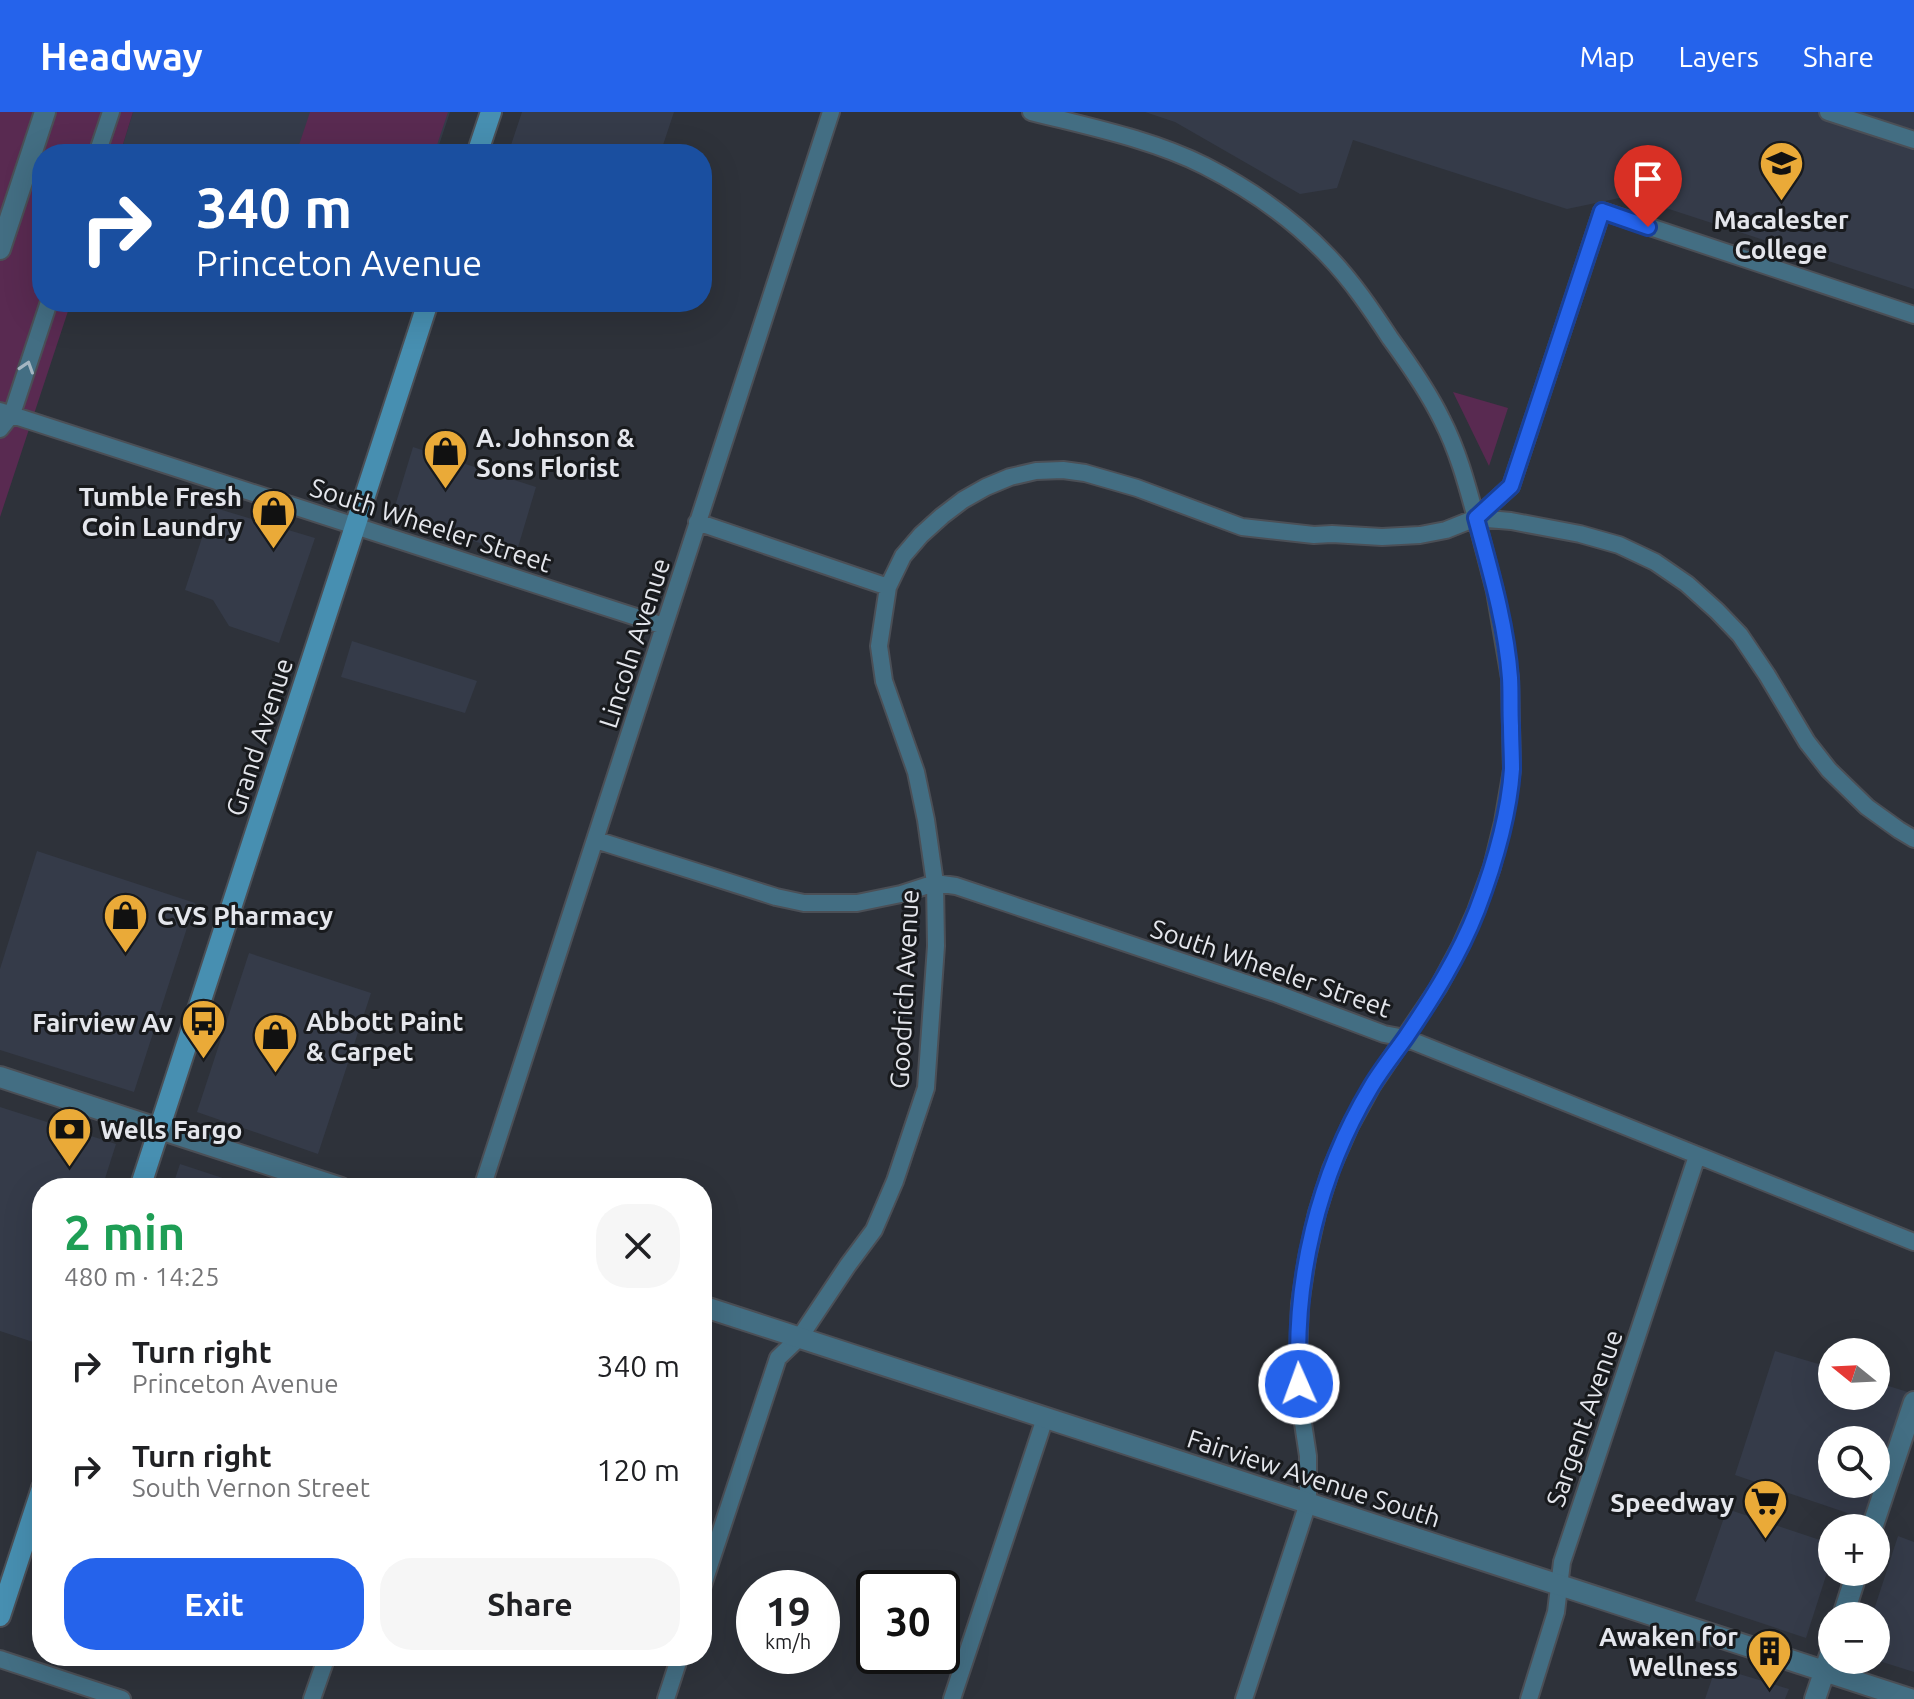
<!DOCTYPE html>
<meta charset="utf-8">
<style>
body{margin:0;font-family:Ubuntu,sans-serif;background:#f6f6f6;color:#202124;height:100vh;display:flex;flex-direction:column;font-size:30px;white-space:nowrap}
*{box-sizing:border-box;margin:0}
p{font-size:26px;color:#757577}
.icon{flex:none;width:44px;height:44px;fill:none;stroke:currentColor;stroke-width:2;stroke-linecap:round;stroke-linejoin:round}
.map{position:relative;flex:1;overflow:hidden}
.side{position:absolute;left:32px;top:1066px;width:680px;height:488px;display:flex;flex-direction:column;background:#fff;border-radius:32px;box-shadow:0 8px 32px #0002}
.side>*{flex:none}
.banner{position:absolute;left:32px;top:32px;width:680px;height:168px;border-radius:32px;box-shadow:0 8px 32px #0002;background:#1a4fa0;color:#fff;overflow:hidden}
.needle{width:52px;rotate:288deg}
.fabs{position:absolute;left:1818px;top:1226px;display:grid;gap:16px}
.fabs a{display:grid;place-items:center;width:72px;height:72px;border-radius:50%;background:#fff;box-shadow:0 8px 32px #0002;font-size:40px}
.speed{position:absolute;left:736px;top:1458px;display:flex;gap:16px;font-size:40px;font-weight:700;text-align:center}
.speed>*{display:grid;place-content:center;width:104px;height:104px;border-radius:50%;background:#fff;box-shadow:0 8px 32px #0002;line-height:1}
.speed small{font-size:20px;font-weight:400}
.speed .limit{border:4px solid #111;border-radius:12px;background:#fff;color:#111}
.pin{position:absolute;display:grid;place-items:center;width:68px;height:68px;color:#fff;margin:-82px -34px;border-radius:50% 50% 50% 0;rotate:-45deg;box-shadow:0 0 8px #0007}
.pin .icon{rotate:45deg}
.me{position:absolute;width:88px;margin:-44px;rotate:358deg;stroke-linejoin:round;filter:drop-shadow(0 0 6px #0008)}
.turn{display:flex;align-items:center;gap:28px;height:168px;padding:0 32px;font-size:36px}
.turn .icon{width:104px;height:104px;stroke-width:2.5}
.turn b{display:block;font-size:56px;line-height:68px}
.round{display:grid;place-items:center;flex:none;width:84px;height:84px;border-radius:32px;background:#f6f6f6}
.head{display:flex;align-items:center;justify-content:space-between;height:136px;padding:0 32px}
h1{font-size:48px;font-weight:700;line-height:60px;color:#1e9e55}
.cta{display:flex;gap:16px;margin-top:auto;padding:16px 32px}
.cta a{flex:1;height:92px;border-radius:32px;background:#2563eb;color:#fff;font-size:32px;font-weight:700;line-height:92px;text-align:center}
.cta a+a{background:#f6f6f6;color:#202124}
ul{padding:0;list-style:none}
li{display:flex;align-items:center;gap:24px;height:104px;padding:0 32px}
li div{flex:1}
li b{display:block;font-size:30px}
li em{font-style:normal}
header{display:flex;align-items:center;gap:48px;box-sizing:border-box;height:112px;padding:0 40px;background:#2563eb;color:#fff}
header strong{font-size:38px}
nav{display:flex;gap:44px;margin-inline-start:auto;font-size:28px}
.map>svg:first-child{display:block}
.built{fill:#353b49;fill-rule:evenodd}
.green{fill:#592a51}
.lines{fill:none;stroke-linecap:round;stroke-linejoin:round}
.minor-casing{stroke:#4b4f56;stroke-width:20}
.tertiary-casing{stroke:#4b4f56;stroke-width:24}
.secondary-casing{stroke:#4b4f56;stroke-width:24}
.minor{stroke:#436e83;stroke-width:16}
.tertiary{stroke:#436e83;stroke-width:20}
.secondary{stroke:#478fb1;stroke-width:20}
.oneway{stroke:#a4b6c2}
.route-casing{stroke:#184099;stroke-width:20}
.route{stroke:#2563eb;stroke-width:14}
.labels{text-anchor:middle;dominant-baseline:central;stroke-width:6;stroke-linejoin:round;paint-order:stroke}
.poi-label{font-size:26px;font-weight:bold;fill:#e4e6ec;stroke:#181a1d;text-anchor:start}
.street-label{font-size:26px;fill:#e4e6ec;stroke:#181a1d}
</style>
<header>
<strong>Headway</strong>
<nav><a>Map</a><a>Layers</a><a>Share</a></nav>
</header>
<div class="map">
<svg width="1914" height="1587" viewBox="0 0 1914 1587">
<rect width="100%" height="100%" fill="#2e323a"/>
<path class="built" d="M133 0H450L436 42H120Z
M522 0H674L660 42H508Z
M1145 0H1914V177L1629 84 1567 97 1353 28 1337 76 1300 82 1175 10Z
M413 335 536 375 516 442 392 404Z
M212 395 315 426 279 531 229 514 213 488 185 478Z
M352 529 477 569 465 601 341 565Z
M37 739 195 791 134 980 0 938V857Z
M249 841 371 881 318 1042 197 1000Z
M0 995 116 1032 102 1076H42V1233L0 1219Z
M180 1052 253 1076H172Z
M1775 1239 1832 1256V1284H1876V1270L1914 1282 1877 1411 1735 1363ZM1832 1328H1876V1372H1832Z
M1727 1397 1832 1432V1445L1806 1526 1695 1489Z
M1898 1424 1914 1430V1560L1876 1548V1504H1872Z
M1716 1555 1789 1577 1785 1587H1705Z"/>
<path class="green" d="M0 0H133L120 42H42V190H71L0 405Z
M310 0H448L434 42H296Z
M1453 280 1508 296 1489 354Z"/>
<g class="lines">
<defs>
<path id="minor" d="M1031 0C1090 15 1151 27 1205 54 1250 77 1293 107 1328 144 1352 169 1371 197 1390 226 1409 252 1428 279 1442 308 1458 339 1467 373 1476 406
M1828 0 1914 28
M97 42 111 0
M0 299 664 514
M0 317 12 302 49 190
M697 410 888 475
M596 728 776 785 804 791H857L901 782 935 771 956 774 1275 881 1384 922 1405 926 1914 1130
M482 1076 831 0
M702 1476 778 1246 800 1225 848 1153 874 1118 895 1069 926 976 936 834 935 771 926 708 916 660 884 569 879 534 888 475 903 444 921 423 942 404 963 388 986 375 1010 365 1036 359 1063 358 1085 361 1137 376 1242 415 1314 423 1332 422 1382 425 1420 423 1446 418 1476 406 1511 409 1580 422 1619 433 1655 450 1687 472 1717 499 1740 523 1767 563 1807 630 1829 658 1867 695 1899 718 1914 727
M0 1547 122 1587
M312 1587 327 1544
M666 1587 680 1544
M952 1587 1045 1306
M1244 1587 1308 1391V1344L1301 1298 1298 1245 1300 1192 1307 1146 1317 1101 1331 1057 1350 1014 1372 974 1438 876 1460 835 1476 799 1492 755 1503 710 1512 658 1510 566 1495 479 1476 406 1511 374 1602 99 1914 203
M1529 1587 1556 1500 1562 1450 1697 1044"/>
<path id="tertiary" d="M0 137 45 0
M0 965 341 1076
M702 1194 1910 1587
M1872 1416 1914 1290
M1843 1504 1857 1460
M1815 1587 1832 1537"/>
<path id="secondary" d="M477 42 491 0
M140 1076 428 190
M0 1504 42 1376"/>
</defs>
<use href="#minor" class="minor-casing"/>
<use href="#tertiary" class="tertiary-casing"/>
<use href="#secondary" class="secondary-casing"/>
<use href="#minor" class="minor"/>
<use href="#tertiary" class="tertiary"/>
<use href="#secondary" class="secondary"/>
</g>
<defs><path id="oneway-chevron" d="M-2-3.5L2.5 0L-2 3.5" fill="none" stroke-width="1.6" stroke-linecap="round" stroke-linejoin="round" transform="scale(2)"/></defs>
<use class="oneway" href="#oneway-chevron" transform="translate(27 255) rotate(-72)"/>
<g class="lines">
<defs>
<path id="route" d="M1299 1272C1293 1169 1318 1063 1371 975 1381 958 1394 942 1406 925 1433 885 1459 844 1477 798 1493 756 1509 702 1512 657 1512 643 1511 628 1511 614 1510 598 1511 582 1510 566 1506 511 1490 458 1476 406L1511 374 1602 99 1648 115"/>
</defs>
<use href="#route" class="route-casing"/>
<use href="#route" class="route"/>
</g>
<defs>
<symbol id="university-pin" viewBox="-11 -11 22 30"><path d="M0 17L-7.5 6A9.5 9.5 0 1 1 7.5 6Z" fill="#eaaa38" stroke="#181a1d"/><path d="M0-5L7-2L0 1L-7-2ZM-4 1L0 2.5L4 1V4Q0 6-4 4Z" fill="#111"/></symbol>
<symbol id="shop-pin" viewBox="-11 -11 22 30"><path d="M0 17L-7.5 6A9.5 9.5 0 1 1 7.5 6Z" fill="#eaaa38" stroke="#181a1d"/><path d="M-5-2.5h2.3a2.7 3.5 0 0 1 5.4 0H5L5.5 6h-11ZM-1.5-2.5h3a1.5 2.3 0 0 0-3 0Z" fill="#111"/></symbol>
<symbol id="bus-pin" viewBox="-11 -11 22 30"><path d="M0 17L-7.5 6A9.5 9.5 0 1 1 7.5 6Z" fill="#eaaa38" stroke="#181a1d"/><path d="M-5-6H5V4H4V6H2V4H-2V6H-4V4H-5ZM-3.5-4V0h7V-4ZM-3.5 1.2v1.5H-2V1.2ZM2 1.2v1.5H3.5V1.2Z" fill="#111"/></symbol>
<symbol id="bank-pin" viewBox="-11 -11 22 30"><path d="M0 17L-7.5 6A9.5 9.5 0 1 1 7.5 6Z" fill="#eaaa38" stroke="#181a1d"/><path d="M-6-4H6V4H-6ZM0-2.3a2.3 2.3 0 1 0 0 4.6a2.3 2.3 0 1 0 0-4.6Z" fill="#111"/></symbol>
<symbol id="supermarket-pin" viewBox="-11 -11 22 30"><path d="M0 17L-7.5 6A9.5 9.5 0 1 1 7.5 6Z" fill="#eaaa38" stroke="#181a1d"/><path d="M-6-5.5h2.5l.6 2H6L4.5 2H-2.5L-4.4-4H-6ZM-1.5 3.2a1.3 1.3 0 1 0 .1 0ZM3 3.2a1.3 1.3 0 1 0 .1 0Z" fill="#111"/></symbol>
<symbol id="building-pin" viewBox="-11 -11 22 30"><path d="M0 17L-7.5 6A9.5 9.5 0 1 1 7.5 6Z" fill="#eaaa38" stroke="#181a1d"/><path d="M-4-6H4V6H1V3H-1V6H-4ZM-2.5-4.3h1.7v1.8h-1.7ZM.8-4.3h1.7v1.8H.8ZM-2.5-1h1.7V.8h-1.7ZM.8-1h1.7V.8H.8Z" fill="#111"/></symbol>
</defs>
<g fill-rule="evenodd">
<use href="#university-pin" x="1756" y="26" width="51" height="69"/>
<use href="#shop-pin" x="420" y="314" width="51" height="69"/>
<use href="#shop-pin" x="248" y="374" width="51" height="69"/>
<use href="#shop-pin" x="100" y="778" width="51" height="69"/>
<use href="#bus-pin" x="178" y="884" width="51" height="69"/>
<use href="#shop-pin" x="250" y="898" width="51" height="69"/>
<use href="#bank-pin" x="44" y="992" width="51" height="69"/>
<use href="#supermarket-pin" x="1740" y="1364" width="51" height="69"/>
<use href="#building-pin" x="1744" y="1514" width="51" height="69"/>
</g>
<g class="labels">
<g class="poi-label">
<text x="1781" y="107" text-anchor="middle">Macalester<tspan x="1781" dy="30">College</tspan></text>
<text x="476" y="325">A. Johnson &amp;<tspan x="476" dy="30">Sons Florist</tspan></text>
<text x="242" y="384" text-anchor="end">Tumble Fresh<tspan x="242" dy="30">Coin Laundry</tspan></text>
<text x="157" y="803">CVS Pharmacy</text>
<text x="306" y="909">Abbott Paint<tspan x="306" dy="30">&amp; Carpet</tspan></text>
<text x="173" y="910" text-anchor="end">Fairview Av</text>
<text x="100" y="1017">Wells Fargo</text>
<text x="1734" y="1390" text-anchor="end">Speedway</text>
<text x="1738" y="1524" text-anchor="end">Awaken for<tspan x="1738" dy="30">Wellness</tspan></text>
</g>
<g class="street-label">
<text transform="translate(431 413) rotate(18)">South Wheeler Street</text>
<text transform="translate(634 531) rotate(-72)">Lincoln Avenue</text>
<text transform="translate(259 625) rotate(-72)">Grand Avenue</text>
<text transform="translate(1271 856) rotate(19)">South Wheeler Street</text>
<text transform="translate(904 877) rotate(-87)">Goodrich Avenue</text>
<text transform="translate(1584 1306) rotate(-71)">Sargent Avenue</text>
<text transform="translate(1314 1366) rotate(18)">Fairview Avenue South</text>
</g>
</g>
</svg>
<div class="fabs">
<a><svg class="needle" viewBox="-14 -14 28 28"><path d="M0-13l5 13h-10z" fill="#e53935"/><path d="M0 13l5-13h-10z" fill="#757577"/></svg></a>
<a><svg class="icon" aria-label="search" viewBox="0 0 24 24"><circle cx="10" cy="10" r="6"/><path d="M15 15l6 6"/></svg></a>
<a>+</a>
<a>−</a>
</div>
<div class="speed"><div>19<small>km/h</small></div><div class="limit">30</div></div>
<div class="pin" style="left:1648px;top:115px;background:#d93025"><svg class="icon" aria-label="arrive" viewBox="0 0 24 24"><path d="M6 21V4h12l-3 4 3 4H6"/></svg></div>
<svg class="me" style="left:1299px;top:1272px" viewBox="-20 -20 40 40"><circle r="17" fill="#2563eb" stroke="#fff" stroke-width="3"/><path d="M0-11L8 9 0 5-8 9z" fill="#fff"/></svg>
<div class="banner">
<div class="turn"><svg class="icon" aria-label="right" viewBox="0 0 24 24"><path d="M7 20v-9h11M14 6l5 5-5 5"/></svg><div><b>340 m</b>Princeton Avenue</div></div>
</div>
<section class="side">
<div class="head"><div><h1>2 min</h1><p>480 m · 14:25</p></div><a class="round"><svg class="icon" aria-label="close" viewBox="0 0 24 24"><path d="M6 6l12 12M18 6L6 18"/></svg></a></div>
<ul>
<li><svg class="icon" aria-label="right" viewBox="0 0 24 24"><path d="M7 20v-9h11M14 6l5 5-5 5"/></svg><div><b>Turn right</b><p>Princeton Avenue</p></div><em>340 m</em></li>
<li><svg class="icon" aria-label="right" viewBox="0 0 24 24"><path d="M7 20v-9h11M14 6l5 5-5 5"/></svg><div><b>Turn right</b><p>South Vernon Street</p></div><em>120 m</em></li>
</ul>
<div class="cta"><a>Exit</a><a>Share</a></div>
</section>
</div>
